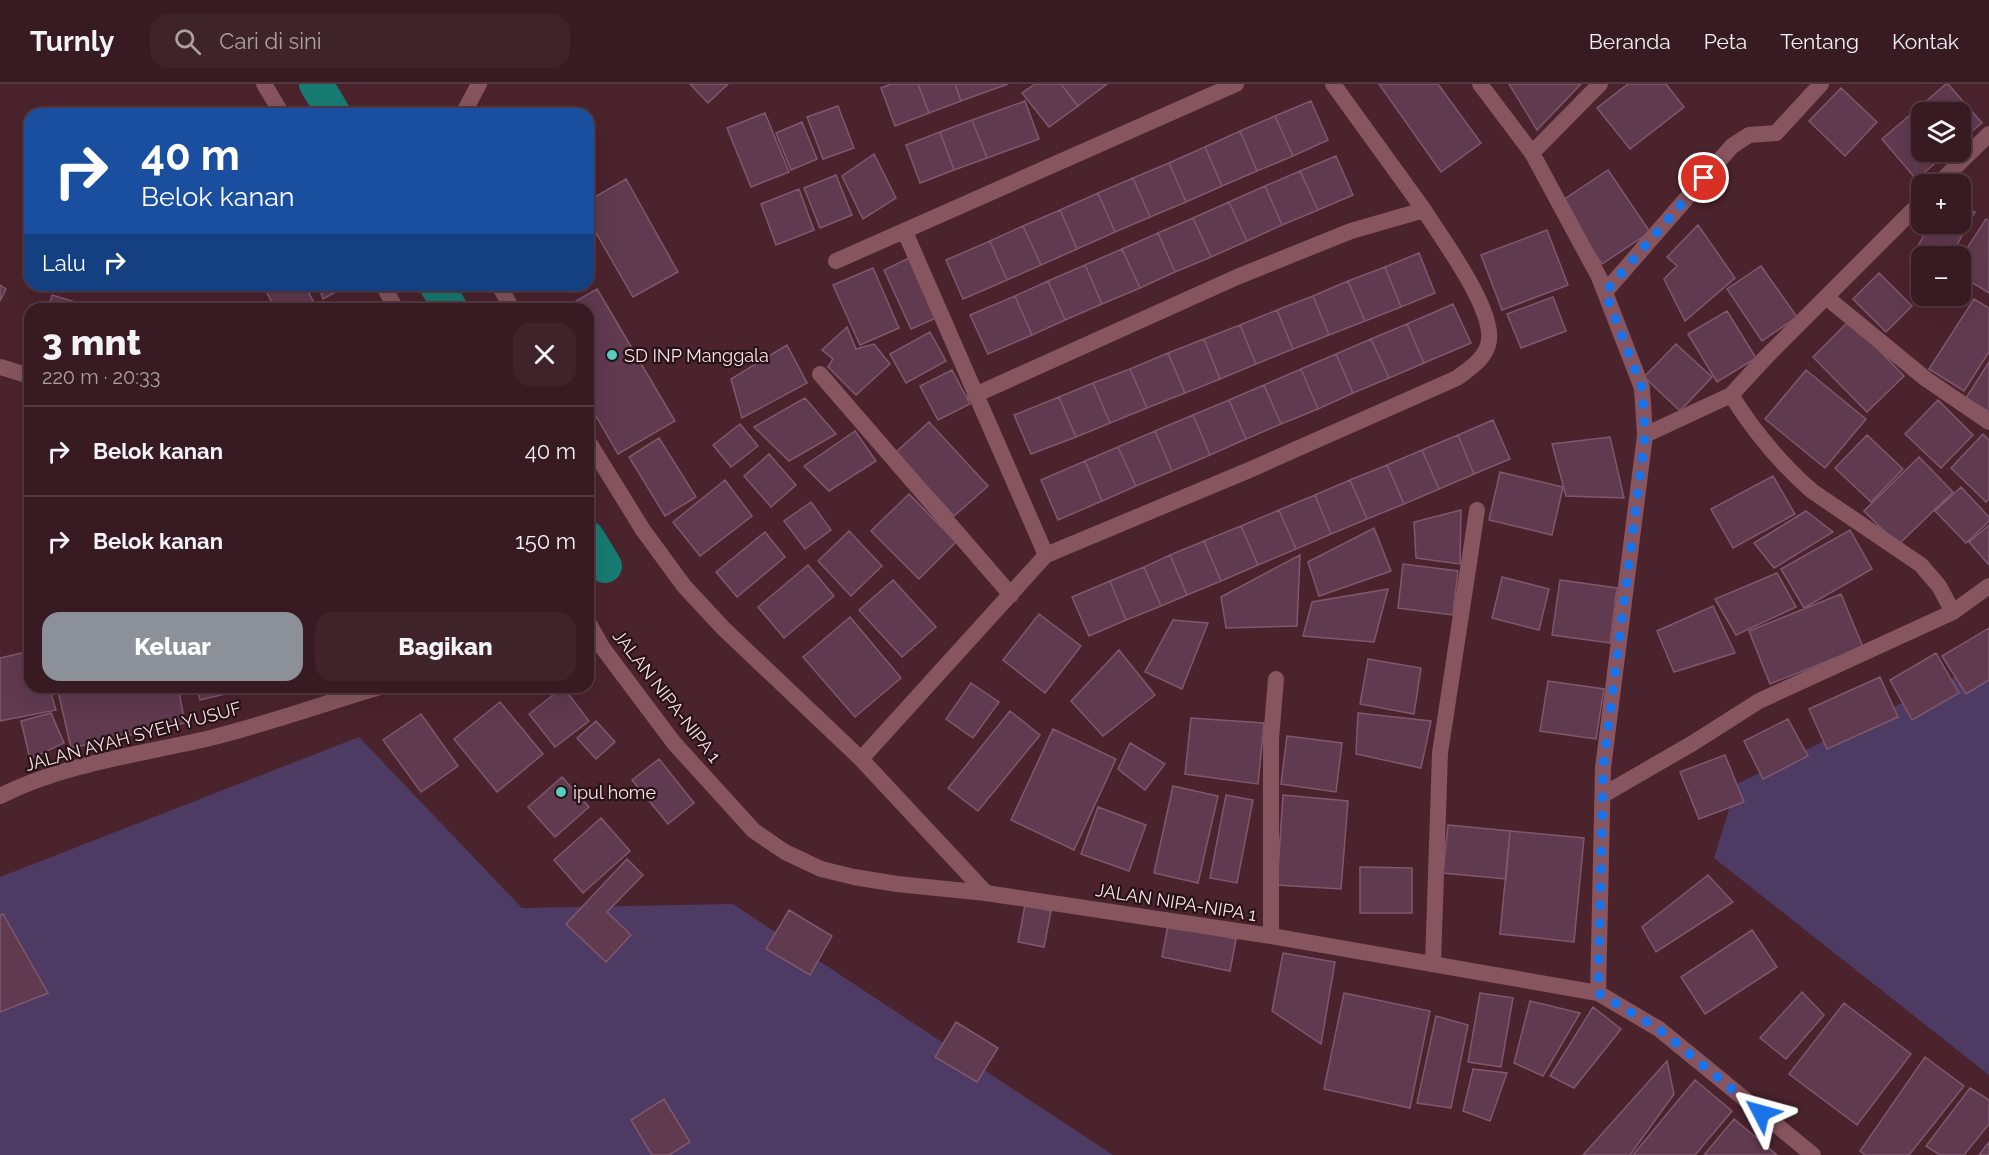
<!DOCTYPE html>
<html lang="id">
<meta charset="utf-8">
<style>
body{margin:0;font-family:Raleway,sans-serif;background:#3f232a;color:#f1f3f6;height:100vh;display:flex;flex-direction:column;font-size:22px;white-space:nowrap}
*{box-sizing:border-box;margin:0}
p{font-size:20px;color:#aba1a5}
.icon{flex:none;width:33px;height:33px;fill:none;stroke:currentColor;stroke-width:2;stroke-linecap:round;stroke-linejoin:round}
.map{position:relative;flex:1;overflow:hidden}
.details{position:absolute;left:24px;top:219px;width:570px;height:390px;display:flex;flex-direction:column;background:#381a22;border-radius:18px;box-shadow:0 6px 24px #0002,0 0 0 2px #523840}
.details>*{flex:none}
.top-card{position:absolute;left:24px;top:24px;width:570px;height:183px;border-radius:18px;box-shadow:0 6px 24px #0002,0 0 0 2px #523840;background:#1a4fa0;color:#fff;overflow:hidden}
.controls{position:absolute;left:1911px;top:18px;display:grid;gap:12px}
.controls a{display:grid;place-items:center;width:60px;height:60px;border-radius:12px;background:#381a22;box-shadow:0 6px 24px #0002,0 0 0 2px #523840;font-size:30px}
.pin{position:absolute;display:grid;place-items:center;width:51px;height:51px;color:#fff;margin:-26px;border:3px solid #fff;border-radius:50%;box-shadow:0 2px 6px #0007}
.me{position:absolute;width:66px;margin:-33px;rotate:309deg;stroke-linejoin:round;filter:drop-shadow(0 0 4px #0008)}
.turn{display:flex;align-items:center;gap:21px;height:126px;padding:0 18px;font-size:27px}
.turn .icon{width:78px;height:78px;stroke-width:2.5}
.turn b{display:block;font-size:42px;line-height:51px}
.then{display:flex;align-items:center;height:57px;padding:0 18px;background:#0003;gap:12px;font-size:22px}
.round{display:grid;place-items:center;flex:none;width:63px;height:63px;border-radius:18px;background:#3f232a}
.summary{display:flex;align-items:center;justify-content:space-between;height:102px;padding:0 18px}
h1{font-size:36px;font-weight:800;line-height:45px}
.cta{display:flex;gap:12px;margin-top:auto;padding:12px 18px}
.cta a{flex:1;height:69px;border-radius:18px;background:#8c9099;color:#fff;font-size:24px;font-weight:800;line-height:69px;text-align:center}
.cta a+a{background:#3f232a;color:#f1f3f6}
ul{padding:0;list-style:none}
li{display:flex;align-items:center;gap:18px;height:90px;padding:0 18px;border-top:2px solid #523840}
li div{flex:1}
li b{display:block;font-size:22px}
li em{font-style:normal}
header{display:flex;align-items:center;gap:36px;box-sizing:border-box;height:84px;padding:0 30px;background:#381a22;border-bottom:2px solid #523840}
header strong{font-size:28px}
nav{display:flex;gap:33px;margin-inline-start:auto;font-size:21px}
.search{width:420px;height:54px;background:#3f232a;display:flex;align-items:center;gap:15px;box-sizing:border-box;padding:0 21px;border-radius:18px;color:#aba1a5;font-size:22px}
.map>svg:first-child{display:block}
.green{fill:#4e3b63}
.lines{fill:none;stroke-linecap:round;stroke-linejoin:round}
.canal{stroke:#177b72;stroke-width:34}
.building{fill:#603a4f;stroke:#7f586e;stroke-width:1.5}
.minor{stroke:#86555f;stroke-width:16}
.tertiary{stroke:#86555f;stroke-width:16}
.route{stroke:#1a73e8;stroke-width:10;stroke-dasharray:0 18}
.poi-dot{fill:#57cec1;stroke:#251317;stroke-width:2}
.labels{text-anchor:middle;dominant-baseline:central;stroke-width:4.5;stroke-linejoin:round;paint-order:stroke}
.poi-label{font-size:18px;fill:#fde1e6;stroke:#251317;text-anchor:start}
.street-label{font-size:18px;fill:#fde1e6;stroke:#251317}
</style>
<header>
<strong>Turnly</strong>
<div class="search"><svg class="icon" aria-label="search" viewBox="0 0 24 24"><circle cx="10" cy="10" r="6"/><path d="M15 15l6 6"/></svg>Cari di sini</div>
<nav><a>Beranda</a><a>Peta</a><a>Tentang</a><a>Kontak</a></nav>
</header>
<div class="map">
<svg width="1989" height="1071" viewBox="0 0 1989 1071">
<rect width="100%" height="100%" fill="#4b232d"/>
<path class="green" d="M1989 576V991L1714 774 1737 700Z
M359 653 522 824 733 820 1113 1071H0V793Z"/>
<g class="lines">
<path class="canal" d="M316 0 334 30
M436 201 451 225
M588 454 605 482"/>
</g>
<path class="building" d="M690 0H728L708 19Z
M891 0H918L929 29 895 42 881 4Z
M918 0H955L961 17 929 29Z
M955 0H1008L961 17Z
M1035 0H1061L1078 22 1049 43 1022 9Z
M1061 0H1107L1078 22Z
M1379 0H1438L1481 59 1441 88Z
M1509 0H1581L1537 46Z
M1628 0H1666L1684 23 1630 65 1597 24Z
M1946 0H1948L1982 39 1960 57V28H1922V68H1949L1916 95 1882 55Z
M1841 4 1877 38 1845 72 1809 37Z
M1025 17 1039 55 987 74 972 36Z
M1311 17 1328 56 1293 72 1275 32Z
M838 22 854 64 823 75 807 33Z
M765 29 789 88 751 103 727 44Z
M1275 32 1293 72 1257 87 1240 47Z
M972 36 987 74 954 86 940 48Z
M802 38 817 75 791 86 776 49Z
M1240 47 1257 87 1222 102 1205 63Z
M940 48 954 86 920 99 906 61Z
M1205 63 1222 102 1186 118 1169 79Z
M874 70 896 114 863 135 842 92Z
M1336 72 1353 111 1318 126 1300 87Z
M1169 79 1186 118 1150 133 1133 94Z
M1608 86 1650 148 1602 180 1560 118Z
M1300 87 1318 126 1282 141 1265 102Z
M836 91 852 131 820 144 804 104Z
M1133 94 1150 133 1115 148 1098 109Z
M626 95 678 188 633 213 588 135V117Z
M1265 102 1282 141 1247 157 1229 118Z
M799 105 814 146 776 161 761 120Z
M1098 109 1115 148 1077 165 1060 126Z
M1229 118 1247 157 1211 173 1193 134Z
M1960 121 1975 128 1951 172H1933L1917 164 1930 140H1960Z
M1060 126 1077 165 1041 181 1023 142Z
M1193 134 1211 173 1175 188 1158 149Z
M1986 135 1989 137V209L1960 191V175Z
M1698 141 1735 194 1685 237 1664 195 1677 182 1667 173Z
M1023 142 1041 181 1007 196 990 157Z
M1547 146 1568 201 1502 226 1481 171Z
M1158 149 1175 188 1140 204 1122 165Z
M990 157 1007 196 963 215 946 176Z
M1122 165 1140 204 1102 220 1085 181Z
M1419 169 1435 209 1401 223 1385 183Z
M909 174 936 234 911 245 884 186Z
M1085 181 1102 220 1065 236 1048 197Z
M1761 182 1797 233 1762 257 1727 205Z
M1385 183 1401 223 1365 237 1348 197Z
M873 184 899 244 860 261 833 201Z
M1879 189 1912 222 1886 248 1853 215Z
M1048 197 1065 236 1032 251 1015 212Z
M1348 197 1365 237 1329 251 1313 212Z
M0 201 6 205 0 217Z
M273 201H304L314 218 301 225H276L265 206Z
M318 201H349L323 215Z
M597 205 675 337 618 370 588 318V225H562Z
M52 211 99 225H48Z
M1015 212 1032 251 988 270 970 231Z
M1313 212 1329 251 1293 265 1277 226Z
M1553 213 1566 247 1521 264 1507 230Z
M1974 215 1989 224V268L1964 307 1929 285Z
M1453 220 1471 259 1424 279 1407 240Z
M1277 226 1293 265 1256 280 1240 241Z
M1727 227 1756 274 1717 298 1688 250Z
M1850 236 1904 292 1867 328 1813 273Z
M1407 240 1424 279 1389 294 1371 255Z
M1240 241 1256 280 1220 295 1204 255Z
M847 243 856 265 874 260 890 280 856 311 828 283 833 275 822 266Z
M930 248 946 277 906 299 890 270Z
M1204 255 1220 295 1185 309 1168 269Z
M1371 255 1389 294 1353 309 1336 270Z
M1676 260 1712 293 1680 327 1644 293Z
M787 261 807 299 742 334 731 295Z
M1168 269 1185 309 1147 324 1130 285Z
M1336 270 1353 309 1318 325 1301 285Z
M1989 278V328L1966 314Z
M1130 285 1147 324 1110 339 1093 299Z
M1301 285 1318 325 1281 340 1264 301Z
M952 286 970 320 938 336 920 302Z
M1806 286 1866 335 1825 384 1765 335Z
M1093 299 1110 339 1076 353 1059 313Z
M1264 301 1281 340 1246 355 1229 316Z
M1059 313 1076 353 1031 370 1014 331Z
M805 314 836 350 789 377 754 343Z
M1229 316 1246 355 1210 371 1193 331Z
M1938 316 1973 351 1941 384 1905 350Z
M1193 331 1210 371 1172 387 1155 347Z
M1493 336 1510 375 1474 390 1458 351Z
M929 338 988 402 954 432 896 368Z
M740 340 758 362 731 383 713 361Z
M855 347 876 377 829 407 804 382Z
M1155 347 1172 387 1136 402 1118 363Z
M1983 350 1989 356V415L1986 418 1951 384Z
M1458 351 1474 390 1439 405 1422 366Z
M1867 351 1903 385 1871 418 1835 384Z
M1610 353 1624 414 1566 412 1552 360Z
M659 354 696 413 665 432 629 373Z
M1118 363 1136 402 1102 417 1085 377Z
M1422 366 1439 405 1404 420 1387 381Z
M769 370 796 401 771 423 744 392Z
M1919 373 1953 408 1898 461 1864 427Z
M1085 377 1102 417 1058 436 1041 396Z
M1387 381 1404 420 1367 435 1350 396Z
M1500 388 1563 403 1552 451 1489 436Z
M1773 392 1795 430 1733 464 1711 425Z
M725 396 752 432 700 472 673 438Z
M1350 396 1367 435 1331 450 1315 411Z
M1961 403 1989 433V437L1966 459 1935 427Z
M909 410 956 458 919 495 871 447Z
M1315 411 1331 450 1296 465 1279 426Z
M811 418 831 446 805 465 784 437Z
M1279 426 1296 465 1258 481 1241 442Z
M1461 426 1460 480 1416 474 1414 438Z
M1806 427 1833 448 1774 484 1754 459Z
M1989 441V481L1969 458Z
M1241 442 1258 481 1221 497 1204 457Z
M1374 444 1391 487 1319 512 1308 478Z
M1850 446 1872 485 1804 524 1781 485Z
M849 447 882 482 851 512 818 477Z
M765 448 785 473 737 513 716 488Z
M1204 457 1221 497 1187 511 1170 471Z
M1170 471 1187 511 1161 522 1144 483Z
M1300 471 1297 542 1226 544 1221 513Z
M1403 480 1458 487 1453 531 1398 524Z
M808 481 834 512 784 554 758 523Z
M1144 483 1161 522 1126 536 1110 497Z
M1777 489 1796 523 1736 551 1715 515Z
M1502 493 1549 505 1539 546 1492 534Z
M893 496 936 543 902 573 859 526Z
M1560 496 1617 504 1610 559 1552 551Z
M1110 497 1126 536 1089 552 1072 513Z
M1388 505 1374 558 1303 552 1312 518Z
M1841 510 1863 563 1770 600 1749 547Z
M1713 522 1735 569 1674 588 1657 547Z
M1039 530 1081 562 1045 609 1003 576Z
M850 533 901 594 855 633 803 573Z
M1173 536 1208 539 1182 605 1145 588Z
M1989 544V596L1966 610 1942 572Z
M1119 566 1155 611 1103 652 1071 617Z
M30 567V603H49L56 626 0 637V574Z
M1936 569 1959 609 1912 636 1890 596Z
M1368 575 1421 584 1414 630 1360 620Z
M1880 593 1898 633 1827 665 1809 625Z
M1548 597 1604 605 1596 655 1540 647Z
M971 599 999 618 973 654 946 635Z
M57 603H178L185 639 71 664Z
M197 603H254L200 616Z
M563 603 589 637 555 663 529 630Z
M500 618 543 670 497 708 454 655Z
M1010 627 1040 651 978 727 948 704Z
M51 629 64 659 30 675 21 637Z
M1358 629 1431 637 1421 684 1356 670Z
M421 630 458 682 421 708 383 656Z
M1191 634 1264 639 1258 700 1185 690Z
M1788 635 1808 672 1763 695 1744 657Z
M596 637 615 658 596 675 577 654Z
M1053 645 1116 675 1074 766 1011 736Z
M1287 652 1342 659 1336 708 1281 700Z
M1130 659 1165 680 1145 706 1118 685Z
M1725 671 1744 718 1699 735 1680 688Z
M659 675 694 719 668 740 632 696Z
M562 693 589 723 555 753 528 723Z
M1173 702 1218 712 1198 799 1154 789Z
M1226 711 1253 716 1237 799 1210 794Z
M1283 711 1348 717 1341 805 1277 801Z
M1098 723 1146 741 1129 787 1081 770Z
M601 734 630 767 583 809 554 776Z
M1448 741 1510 747 1506 795 1443 789Z
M1510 747 1584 754 1574 858 1500 850Z
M627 775 643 791 607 828 631 851 606 878 566 840Z
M1360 783 1412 784V829H1360Z
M1708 791 1733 818 1656 868 1642 843Z
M1025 821 1051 827 1044 863 1018 858Z
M789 826 832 852 810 891 766 865Z
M3 830 48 909 0 928V831Z
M1168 841 1236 855 1230 887 1162 873Z
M1752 846 1777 883 1705 930 1681 893Z
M1283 869 1335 878 1321 960 1272 927Z
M1802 908 1824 931 1786 975 1760 954Z
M1344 909 1430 927 1410 1024 1324 1005Z
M1480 909 1513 914 1501 983 1468 978Z
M1530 917 1580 929 1543 992 1514 979Z
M1844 919 1911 970 1857 1041 1789 990Z
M1593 923 1621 945 1574 1004 1550 992Z
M1436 932 1468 941 1451 1024 1417 1019Z
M956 938 998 964 977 998 935 973Z
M1925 973 1964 1002 1909 1071H1865L1860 1067Z
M1667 977 1674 1010 1630 1071H1583Z
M1473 985 1507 989 1490 1037 1463 1027Z
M1695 996 1732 1027 1695 1071H1633Z
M1970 1004 1989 1016V1040L1964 1071H1940L1926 1062Z
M664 1015 690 1058 669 1071H652L631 1036Z
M1734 1035 1777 1071H1704Z
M1989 1058V1071H1979Z"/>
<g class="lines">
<path class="minor" d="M1480 0 1532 69 1599 193 1642 304 1645 351 1603 684 1598 909
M463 30 479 0
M1532 69 1600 0
M1938 100 1989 50
M1922 117 1766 273 1731 311C1753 346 1781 380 1812 407L1921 481 1939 502 1953 528
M905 148 1046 471
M836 177 1236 0
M499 201 512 225
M1605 208 1732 62 1749 51 1776 49 1821 0
M1826 213 1926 295 1989 338
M0 283 30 292
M820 290 1011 511
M975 311 1237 193 1351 147 1424 126 1333 0
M1645 351 1731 311
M588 357 643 446 684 502 723 544 861 675 986 809
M861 675 1046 471 1247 387 1457 294C1470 284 1487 274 1489 256 1493 223 1442 155 1424 126
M1603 711 1693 659 1759 617 1953 528 1989 502
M0 712C64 680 136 671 206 655 264 641 322 620 380 603
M1271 852V655L1276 595
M1433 880 1440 669 1477 426"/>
<path class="tertiary" d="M264 0 282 30
M383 201 396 225
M588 538 602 563 674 659 754 747 785 768 821 785 854 793 897 800 986 809 1271 852 1598 909 1659 945 1813 1071"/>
</g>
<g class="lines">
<path class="route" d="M1704 94 1605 208 1642 304 1645 351 1603 684 1598 909 1659 945 1761 1029"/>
</g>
<g class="poi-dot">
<circle cx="612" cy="271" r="6"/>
<circle cx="561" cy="708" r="6"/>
</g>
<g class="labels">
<g class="poi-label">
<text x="624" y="271">SD INP Manggala</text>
<text x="573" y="708">ipul home</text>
</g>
<g class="street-label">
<text transform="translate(667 612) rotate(52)">JALAN NIPA-NIPA 1</text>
<text transform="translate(133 652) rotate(-15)">JALAN AYAH SYEH YUSUF</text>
<text transform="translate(1176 818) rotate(9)">JALAN NIPA-NIPA 1</text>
</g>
</g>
</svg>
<div class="controls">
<a><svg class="icon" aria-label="layers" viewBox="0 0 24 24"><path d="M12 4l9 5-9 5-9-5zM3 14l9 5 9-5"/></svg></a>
<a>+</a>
<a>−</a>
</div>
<div class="pin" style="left:1704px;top:94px;background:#d93025"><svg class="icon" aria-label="arrive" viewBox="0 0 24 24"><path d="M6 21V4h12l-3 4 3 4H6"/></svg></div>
<svg class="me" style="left:1761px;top:1029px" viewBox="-20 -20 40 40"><path d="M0-17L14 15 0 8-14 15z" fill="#1a73e8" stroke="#fff" stroke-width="4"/></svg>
<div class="top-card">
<div class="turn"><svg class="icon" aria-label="right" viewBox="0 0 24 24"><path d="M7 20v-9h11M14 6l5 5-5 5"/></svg><div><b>40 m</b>Belok kanan</div></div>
<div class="then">Lalu<svg class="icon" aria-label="right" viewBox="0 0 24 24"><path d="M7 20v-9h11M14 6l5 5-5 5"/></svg></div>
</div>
<section class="details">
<div class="summary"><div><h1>3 mnt</h1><p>220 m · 20:33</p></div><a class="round"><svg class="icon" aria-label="close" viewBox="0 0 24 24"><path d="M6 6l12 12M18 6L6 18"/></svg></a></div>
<ul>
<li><svg class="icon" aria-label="right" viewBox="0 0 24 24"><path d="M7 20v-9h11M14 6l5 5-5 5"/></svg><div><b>Belok kanan</b></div><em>40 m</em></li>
<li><svg class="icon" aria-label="right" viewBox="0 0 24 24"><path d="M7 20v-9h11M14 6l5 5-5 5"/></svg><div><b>Belok kanan</b></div><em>150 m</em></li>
</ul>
<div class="cta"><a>Keluar</a><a>Bagikan</a></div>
</section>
</div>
